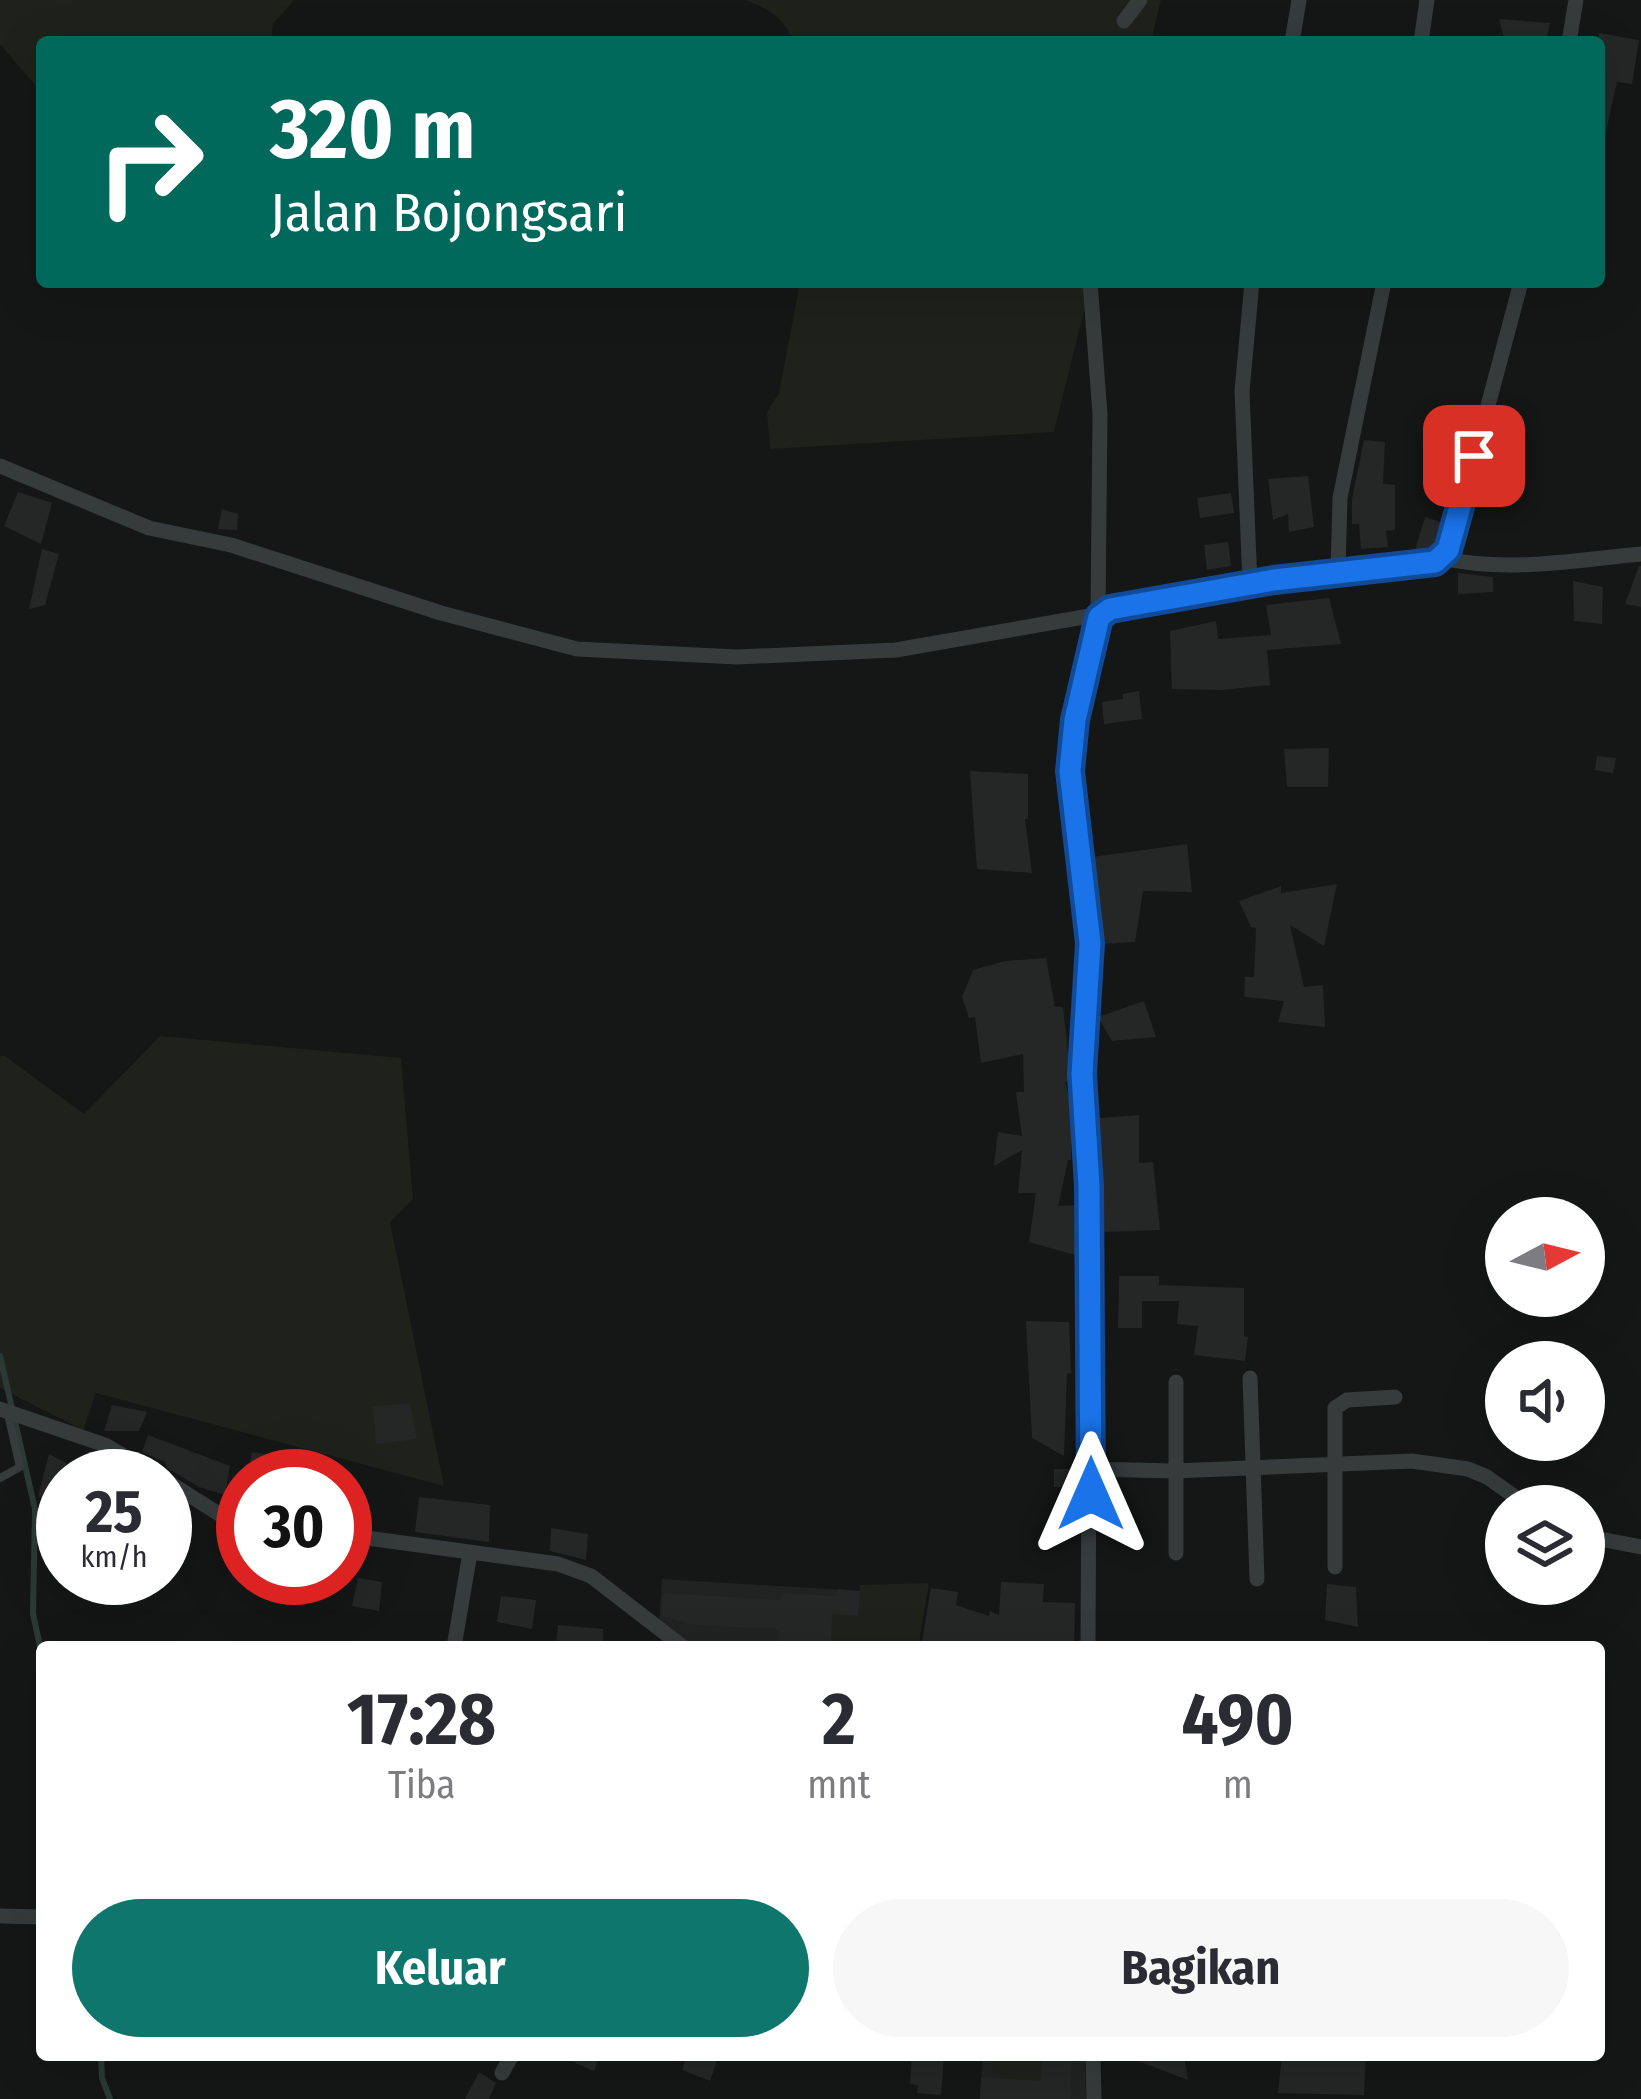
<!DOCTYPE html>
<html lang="id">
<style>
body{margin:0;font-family:"Fira Sans Condensed",sans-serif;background:#f7f7f7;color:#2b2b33;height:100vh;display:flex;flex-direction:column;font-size:45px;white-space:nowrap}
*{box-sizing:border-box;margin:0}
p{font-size:39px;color:#7c7c81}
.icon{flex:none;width:66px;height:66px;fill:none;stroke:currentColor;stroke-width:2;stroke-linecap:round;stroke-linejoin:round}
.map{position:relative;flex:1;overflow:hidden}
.drawer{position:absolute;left:36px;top:1641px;width:1569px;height:420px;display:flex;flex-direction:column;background:#fff;border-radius:12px;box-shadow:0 12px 48px #0002}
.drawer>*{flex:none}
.banner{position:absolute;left:36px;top:36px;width:1569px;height:252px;border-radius:12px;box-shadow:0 12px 48px #0002;background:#00695c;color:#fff;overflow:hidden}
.needle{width:78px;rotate:83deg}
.buttons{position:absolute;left:1485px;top:1197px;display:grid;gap:24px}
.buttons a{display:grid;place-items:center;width:120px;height:120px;border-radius:50%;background:#fff;box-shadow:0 12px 48px #0002;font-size:60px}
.speed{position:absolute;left:36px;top:1449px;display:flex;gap:24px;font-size:60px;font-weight:700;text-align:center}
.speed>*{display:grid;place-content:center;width:156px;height:156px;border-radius:50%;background:#fff;box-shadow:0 12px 48px #0002;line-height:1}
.speed small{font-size:30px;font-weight:400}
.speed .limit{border:18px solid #d22;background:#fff;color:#111}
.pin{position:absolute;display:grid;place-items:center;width:102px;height:102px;color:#fff;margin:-51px;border-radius:24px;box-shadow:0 6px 18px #0006}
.me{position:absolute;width:132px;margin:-66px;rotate:0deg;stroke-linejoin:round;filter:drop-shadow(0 0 9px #0008)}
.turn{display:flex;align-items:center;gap:42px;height:252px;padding:0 36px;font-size:54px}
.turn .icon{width:156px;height:156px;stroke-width:2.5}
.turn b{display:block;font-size:84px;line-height:102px}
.eta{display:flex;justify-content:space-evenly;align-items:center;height:204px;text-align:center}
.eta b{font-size:72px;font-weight:700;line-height:84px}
.button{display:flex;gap:24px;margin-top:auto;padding:24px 36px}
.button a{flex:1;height:138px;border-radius:72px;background:#0f766e;color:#fff;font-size:48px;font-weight:700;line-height:138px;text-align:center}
.button a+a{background:#f7f7f7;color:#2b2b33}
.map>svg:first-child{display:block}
.built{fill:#212323}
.green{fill:#1f211b}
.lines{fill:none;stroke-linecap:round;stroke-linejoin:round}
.stream{stroke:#2b3a35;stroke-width:6}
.building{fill:#252727}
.service{stroke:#363b3b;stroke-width:8}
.minor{stroke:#363b3b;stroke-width:15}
.route-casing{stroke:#114b97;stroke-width:30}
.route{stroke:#1a73e8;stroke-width:21}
</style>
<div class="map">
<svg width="1641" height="2099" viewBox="0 0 1641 2099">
<rect width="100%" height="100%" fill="#151616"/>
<path class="built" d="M662 1579 860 1591 856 1647H695L659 1622Z
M983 2055H1085L1086 2099H980Z"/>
<path class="green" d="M0 0H294L273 24 271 42H42V93L0 44Z
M745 0H1161L1151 42H793C785 18 769 9 745 0Z
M800 282H1091L1054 432 770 449 767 412 779 393Z
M160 1036 401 1058 413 1199 390 1222 444 1486 96 1393 83 1430 0 1388V1056H5L84 1114Z
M929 1583 919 1643 932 1647H831L832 1614 858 1615 860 1585Z
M994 2055H1042L1041 2081 992 2078Z"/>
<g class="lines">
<path class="stream" d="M0 1356 35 1509 33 1614 42 1655
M101 2055 102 2078 110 2099"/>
</g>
<path class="building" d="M1499 19 1550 23 1546 42H1505Z
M1599 33 1639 40 1632 84 1617 82 1605 136H1599Z
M1364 440 1385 442 1383 484 1395 485V530L1386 531 1388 547 1361 549 1359 524H1352V499Z
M1308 476 1314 527 1289 532 1288 514 1273 520 1268 479Z
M18 492 52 503 41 544 4 526Z
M1231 493 1234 513 1200 518 1197 498Z
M222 509 238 514 237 530 218 529Z
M1425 517 1444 523 1436 545 1424 552 1415 550Z
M1228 542 1231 566 1207 570 1204 545Z
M42 549 59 554 45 605 29 609Z
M1639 566H1641V607L1625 604Z
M1458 573 1493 577V592L1458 594Z
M1573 581 1603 587 1602 624 1574 621Z
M1329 598 1341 644 1267 650 1270 685 1222 690 1172 689 1170 631 1216 621 1218 639 1271 635 1266 605Z
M1139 691 1142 719 1104 724 1102 702 1123 699V694Z
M1329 748 1328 787H1287L1284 749Z
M1597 756 1616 758 1613 773 1595 770Z
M970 771 1028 774V819H1025L1032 873 977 869Z
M1187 844 1192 892 1143 891 1135 942 1102 944 1092 857Z
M1337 884 1324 946 1290 925 1304 987 1323 985 1325 1027 1278 1022 1284 1001 1244 997 1245 977H1254L1256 928 1251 927 1239 901 1281 886V893Z
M1046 958 1055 1007H1063L1070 1072V1082H1065L1071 1103V1160H1068L1058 1206 1076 1205 1075 1255 1029 1242 1036 1193H1018L1022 1150 994 1166 998 1132 1022 1136 1016 1092H1024L1023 1054 981 1063 975 1017 969 1018 962 997 973 970 1005 961Z
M1144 1001 1156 1037 1112 1041 1098 1017Z
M1139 1115V1163L1153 1162 1160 1230 1102 1232 1100 1118Z
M1119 1276H1159V1285L1244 1288V1336L1248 1337 1245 1361 1194 1355 1198 1326 1177 1324 1179 1301H1142V1328H1118Z
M1026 1321 1069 1322 1071 1373 1067 1374 1064 1456 1032 1438Z
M410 1403 417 1439 376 1444 373 1407Z
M112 1405 147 1412 139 1431H104Z
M148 1435 230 1466 225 1495 199 1487 167 1468 165 1462 142 1452Z
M252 1452 302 1461 300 1476H247Z
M49 1454 91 1476H63V1505L38 1496Z
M1054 1469H1077V1487H1054Z
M419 1497 490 1505 489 1542 415 1532Z
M551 1528 588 1534 586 1560 550 1551Z
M358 1578 382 1582 379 1611 352 1606Z
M1001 1582 1044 1584 1043 1602 1075 1603 1074 1647H957L922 1641 931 1588 958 1592 956 1605 989 1616 990 1611 999 1615Z
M1327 1584 1356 1587 1358 1627 1325 1620Z
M837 1589 860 1591 858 1616 832 1614 831 1647H778L779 1632 775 1629 695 1625 662 1616 663 1593 781 1600V1593L836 1596Z
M501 1596 536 1600 532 1629 497 1622Z
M558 1625 603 1629V1647H556Z
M557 2055H600L594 2071Z
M687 2055H719L710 2081 682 2070Z
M912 2055H944L941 2095 917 2093 918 2085 910 2084Z
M1042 2055H1072L1070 2099H980L981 2077 1041 2081Z
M1126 2055H1184L1188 2080 1125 2056Z
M1282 2055H1366L1364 2095 1278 2093Z
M479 2072 496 2083 489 2099H465Z"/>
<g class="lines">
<path class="service" d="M0 1478 20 1467 8 1414"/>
<path class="minor" d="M1124 21 1140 0
M1292 42 1299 0
M1421 42 1427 0
M1569 42 1576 0
M1090 282 1100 414 1098 613
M0 466 149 528 231 545 441 613 577 649 737 657 896 650 1101 614
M1442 558C1507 573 1576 560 1641 554
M1338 571 1340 498 1384 282
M1250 584 1242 391 1252 282
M1250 1378 1257 1579
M1176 1382V1553
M0 1409 105 1445 158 1476
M1091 1469 1174 1471 1412 1461 1468 1469 1487 1477 1528 1506
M165 1480 219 1514 243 1523
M345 1535 558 1564 591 1576 683 1647
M1584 1536 1641 1547
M1335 1567V1408L1347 1400 1395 1397
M454 1647 470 1553
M1088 1647 1090 1241 1082 1074 1090 943 1070 771 1075 720 1097 623 1110 609 1274 580 1426 564 1442 558 1451 544 1521 282
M0 1916 42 1917
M1093 2055 1094 2099
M502 2073 512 2055"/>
</g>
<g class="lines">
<defs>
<path id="route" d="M1091 1494 1089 1186 1082 1074 1090 943 1070 771 1075 720 1099 617 1110 609 1274 580 1435 562 1448 550 1474 456"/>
</defs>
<use href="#route" class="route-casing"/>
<use href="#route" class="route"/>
</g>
</svg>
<div class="buttons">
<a><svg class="needle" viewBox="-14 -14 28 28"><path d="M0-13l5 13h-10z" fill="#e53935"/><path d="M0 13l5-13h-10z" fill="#7c7c81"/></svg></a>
<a><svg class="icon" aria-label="sound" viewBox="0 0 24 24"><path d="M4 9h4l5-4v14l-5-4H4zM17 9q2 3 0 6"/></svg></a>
<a><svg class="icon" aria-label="layers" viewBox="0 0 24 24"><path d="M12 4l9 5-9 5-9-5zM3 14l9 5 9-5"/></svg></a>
</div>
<div class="speed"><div>25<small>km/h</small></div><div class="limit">30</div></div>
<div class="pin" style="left:1474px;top:456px;background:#d93025"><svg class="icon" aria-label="arrive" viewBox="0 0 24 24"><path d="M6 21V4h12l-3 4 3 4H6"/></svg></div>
<svg class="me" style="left:1091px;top:1494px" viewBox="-20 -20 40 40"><path d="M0-17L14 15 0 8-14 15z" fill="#1a73e8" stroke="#fff" stroke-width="4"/></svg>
<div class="banner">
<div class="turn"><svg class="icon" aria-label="right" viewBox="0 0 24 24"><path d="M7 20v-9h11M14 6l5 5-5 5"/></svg><div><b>320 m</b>Jalan Bojongsari</div></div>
</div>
<section class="drawer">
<div class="eta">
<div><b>17:28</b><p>Tiba</p></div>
<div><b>2</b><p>mnt</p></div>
<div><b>490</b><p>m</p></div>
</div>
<div class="button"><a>Keluar</a><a>Bagikan</a></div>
</section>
</div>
